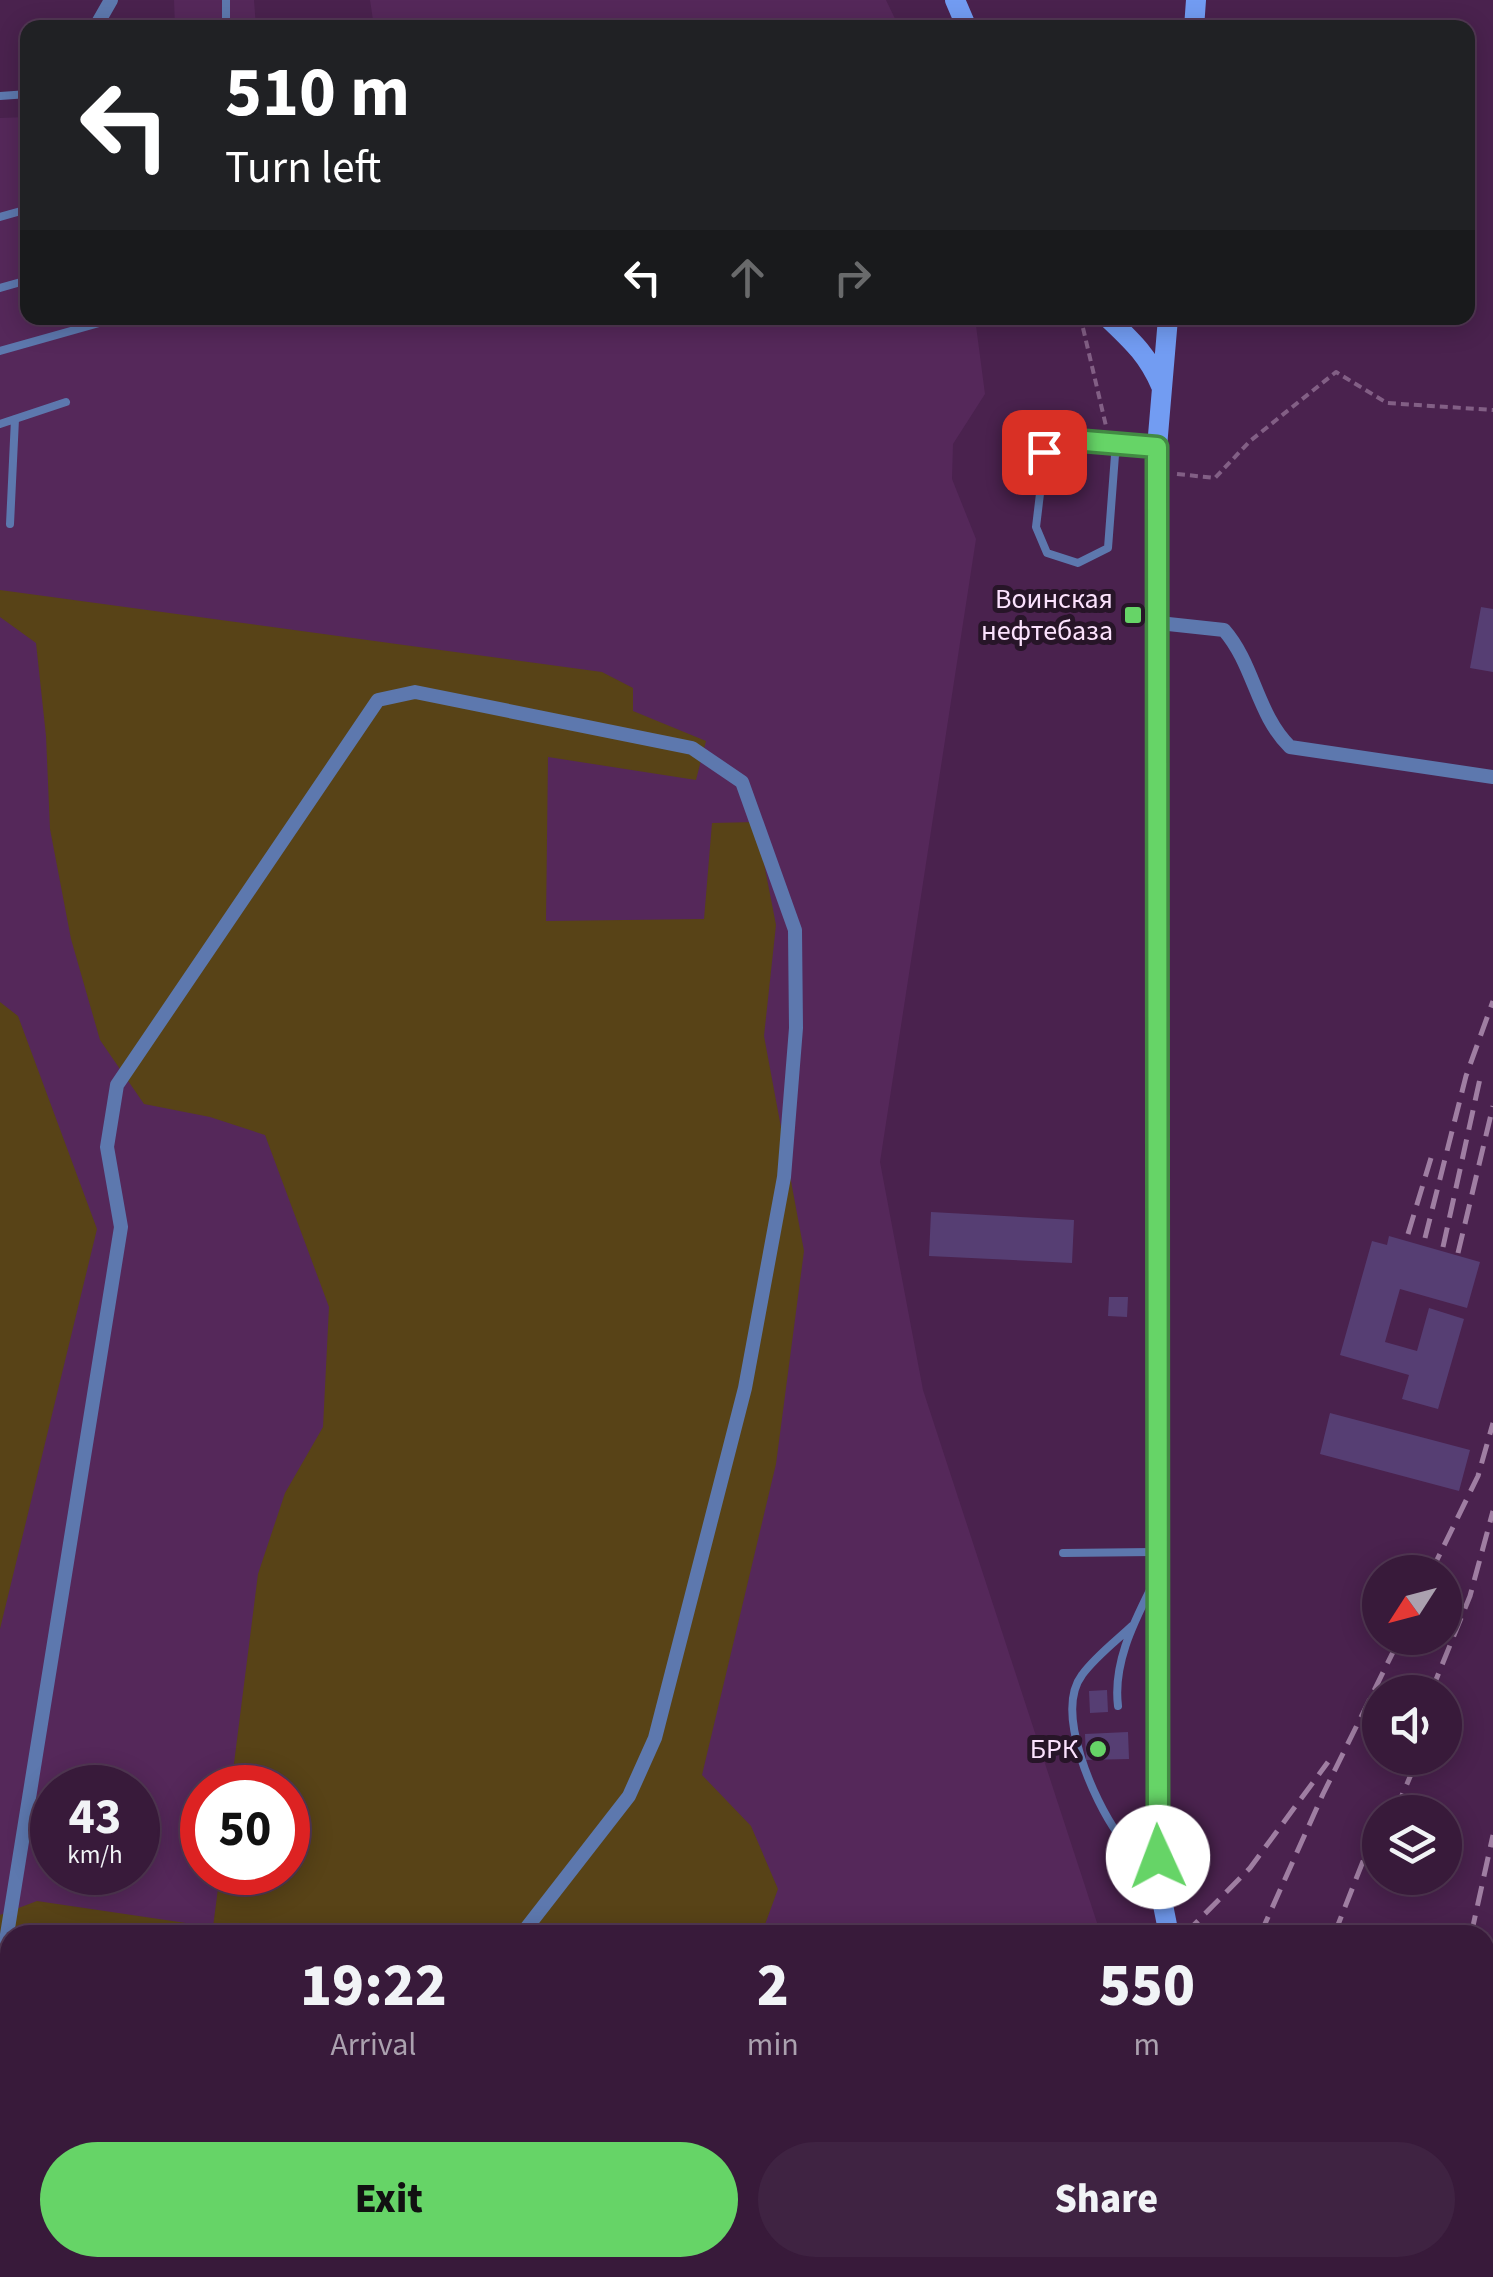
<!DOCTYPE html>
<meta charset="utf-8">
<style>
body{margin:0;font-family:"Source Sans 3",sans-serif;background:#3f2342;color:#f1f3f6;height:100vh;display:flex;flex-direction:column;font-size:38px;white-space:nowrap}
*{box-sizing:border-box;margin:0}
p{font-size:32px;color:#aba1af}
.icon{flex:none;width:55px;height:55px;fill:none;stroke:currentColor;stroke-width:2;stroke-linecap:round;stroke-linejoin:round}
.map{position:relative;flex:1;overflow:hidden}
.side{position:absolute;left:0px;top:1925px;width:1495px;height:352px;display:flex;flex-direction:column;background:#381a3a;border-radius:30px 30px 0 0;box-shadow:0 5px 25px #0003,0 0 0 2px #523854}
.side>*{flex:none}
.guide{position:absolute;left:20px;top:20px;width:1455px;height:305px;border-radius:20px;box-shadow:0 5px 25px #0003,0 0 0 2px #523854;background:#202124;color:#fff;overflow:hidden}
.needle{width:65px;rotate:234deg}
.tools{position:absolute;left:1362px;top:1555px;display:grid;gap:20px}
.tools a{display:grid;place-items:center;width:100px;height:100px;border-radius:50%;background:#381a3a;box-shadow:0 5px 25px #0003,0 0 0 2px #523854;font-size:50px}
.speed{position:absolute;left:30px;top:1765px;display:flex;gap:20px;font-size:50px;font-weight:700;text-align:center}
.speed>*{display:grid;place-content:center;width:130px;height:130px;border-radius:50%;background:#381a3a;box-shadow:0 5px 25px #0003,0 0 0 2px #523854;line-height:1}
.speed small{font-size:25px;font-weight:400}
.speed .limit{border:15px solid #d22;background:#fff;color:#111}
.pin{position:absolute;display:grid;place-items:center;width:85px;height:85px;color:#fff;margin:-42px;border-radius:20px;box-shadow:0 5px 15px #0006}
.me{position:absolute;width:110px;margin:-55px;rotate:358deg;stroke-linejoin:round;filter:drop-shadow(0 0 8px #0008)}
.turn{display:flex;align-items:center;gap:35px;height:210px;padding:0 40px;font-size:45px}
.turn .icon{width:130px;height:130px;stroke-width:2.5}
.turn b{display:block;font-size:70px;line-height:85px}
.lanes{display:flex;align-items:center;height:95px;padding:0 40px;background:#0003;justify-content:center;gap:50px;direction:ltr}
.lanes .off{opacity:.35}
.eta{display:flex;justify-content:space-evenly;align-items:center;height:170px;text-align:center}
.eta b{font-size:60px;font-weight:800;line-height:70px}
.cta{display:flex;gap:20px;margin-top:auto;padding:20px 40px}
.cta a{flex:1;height:115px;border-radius:60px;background:#66d467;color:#111;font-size:40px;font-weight:800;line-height:115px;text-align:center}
.cta a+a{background:#3f2342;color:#f1f3f6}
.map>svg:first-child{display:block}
.built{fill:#55285a;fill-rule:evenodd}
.green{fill:#584317}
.building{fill:#563e73}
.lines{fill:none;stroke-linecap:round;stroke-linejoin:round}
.path{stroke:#825f85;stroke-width:4;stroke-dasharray:8 5;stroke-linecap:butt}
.lane{stroke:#5d78ae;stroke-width:8}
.street{stroke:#5d78ae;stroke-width:14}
.secondary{stroke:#729cf2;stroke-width:20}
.rail{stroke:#9f7ea2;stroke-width:5;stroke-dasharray:20 10;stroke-linecap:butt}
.route-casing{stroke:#428a43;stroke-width:25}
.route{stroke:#66d467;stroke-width:18}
.poi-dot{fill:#66d467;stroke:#271528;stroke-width:4}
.labels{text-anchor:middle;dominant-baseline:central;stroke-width:10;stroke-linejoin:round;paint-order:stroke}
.poi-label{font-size:28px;fill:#fbe2fd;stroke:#271528;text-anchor:end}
</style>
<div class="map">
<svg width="1493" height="2277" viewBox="0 0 1493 2277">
<rect width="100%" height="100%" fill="#4a224e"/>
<path class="built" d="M174 0H254L256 27H175Z
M370 0H886L899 27H374Z
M27 117 28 318H975L985 394 953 444 952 479 976 539 880 1162 923 1390 1101 1935H10V2268H1080L1076 2277H0V118ZM52 1788H138V1872H52ZM202 1788H288V1872H202Z"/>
<path class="green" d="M0 590 602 672 633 688V711L706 741 696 780 548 757 546 921 704 919 712 823 756 822 776 925 764 1036 804 1251 776 1464 702 1775 751 1826 778 1889 763 1930 754 1935H10V2268H322L325 2277H0V1915L37 1901 213 1927 220 1873 288 1872V1788L231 1787 258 1574 285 1493 323 1427 329 1307 265 1135 210 1117 144 1104 100 1040 71 939 50 829 46 736 36 643 0 617Z
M0 1002 18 1016 97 1229 0 1629Z"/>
<path class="building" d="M1481 607 1493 609V672L1470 668Z
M931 1212 1074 1220 1072 1263 929 1256Z
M1389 1236 1480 1262 1467 1308 1400 1289 1385 1342 1417 1351 1429 1308 1464 1319 1438 1409 1402 1399 1409 1375 1340 1355 1372 1241 1387 1245Z
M1109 1297H1128L1127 1317 1108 1316Z
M1330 1413 1470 1450 1459 1491 1320 1454Z
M1107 1690 1108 1712 1090 1713 1089 1691Z
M1128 1732 1129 1759 1086 1760 1085 1734Z"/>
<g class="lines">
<path class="path" d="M1083 328 1106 426
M1177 474 1215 478 1250 441 1336 372 1387 403 1493 410"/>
<path class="lane" d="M226 0V28
M0 96 28 94
M0 217 28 209
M0 288 28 280
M0 351 117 318
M0 424 66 402
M1128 442 1115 455 1108 548 1078 563 1047 553 1036 527 1045 452C1086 434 1112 440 1156 446
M10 524 15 419
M1063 1553 1153 1552
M1132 1626C1116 1641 1095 1657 1082 1675 1054 1712 1094 1801 1118 1834 1128 1849 1142 1861 1153 1876
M1118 1706C1113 1665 1132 1626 1150 1590"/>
<path class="street" d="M95 28 111 0
M1159 623 1224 630C1254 664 1257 715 1290 747L1493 777
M0 1978 121 1227 107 1147 117 1085 378 700 415 692 692 748 742 782 795 930 796 1028 784 1177 745 1388 655 1738 629 1796 521 1935
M675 2268 678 2277
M395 2277V2268"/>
<path class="secondary" d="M955 0 967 28
M1194 28 1196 0
M1108 318C1131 340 1148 355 1161 386
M1168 318 1157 447V1801L1159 1885 1169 1935
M1176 2277 1177 2268
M1485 2277 1493 2228"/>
<path class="rail" d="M1408 1234 1431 1158
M1425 1238 1466 1076 1493 1001
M1443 1247 1481 1074
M1458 1253 1493 1106
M1431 1572 1478 1476 1493 1423
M1431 1692 1470 1596 1493 1511
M1395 1812 1418 1758
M1184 1935 1250 1868 1328 1762
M1260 1935 1323 1794 1400 1638
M1334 1935 1380 1818
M1471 1935 1493 1835
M1113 2277 1116 2268
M1231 2277 1233 2268
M1413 2277 1414 2268"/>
</g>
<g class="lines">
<defs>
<path id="route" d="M1044 452 1073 440 1157 447 1158 1857"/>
</defs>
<use href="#route" class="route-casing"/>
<use href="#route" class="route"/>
</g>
<g class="poi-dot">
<rect x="1123" y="605" width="20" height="20" rx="5"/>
<circle cx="1098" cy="1749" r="10"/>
</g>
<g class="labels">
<g class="poi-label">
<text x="1113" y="599">Воинская<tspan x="1113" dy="32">нефтебаза</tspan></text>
<text x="1078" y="1749">БРК</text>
</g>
</g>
</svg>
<div class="tools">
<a><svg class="needle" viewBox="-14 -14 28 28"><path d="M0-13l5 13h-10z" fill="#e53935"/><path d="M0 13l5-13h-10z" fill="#aba1af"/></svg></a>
<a><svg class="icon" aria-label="sound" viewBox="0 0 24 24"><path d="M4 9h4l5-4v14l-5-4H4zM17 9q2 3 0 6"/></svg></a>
<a><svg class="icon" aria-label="layers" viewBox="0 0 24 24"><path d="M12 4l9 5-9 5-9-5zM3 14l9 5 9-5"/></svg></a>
</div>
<div class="speed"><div>43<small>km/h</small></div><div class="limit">50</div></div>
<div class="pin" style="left:1044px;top:452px;background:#d93025"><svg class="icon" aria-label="arrive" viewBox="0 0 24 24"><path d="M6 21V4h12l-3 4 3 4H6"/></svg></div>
<svg class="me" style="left:1158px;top:1857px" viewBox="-20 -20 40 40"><circle r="19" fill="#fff"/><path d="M0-13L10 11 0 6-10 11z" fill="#66d467"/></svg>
<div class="guide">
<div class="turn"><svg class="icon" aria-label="left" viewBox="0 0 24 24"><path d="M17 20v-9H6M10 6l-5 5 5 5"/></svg><div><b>510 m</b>Turn left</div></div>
<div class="lanes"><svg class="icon" aria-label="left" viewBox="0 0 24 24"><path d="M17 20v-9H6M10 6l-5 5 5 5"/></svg><svg class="icon off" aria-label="ahead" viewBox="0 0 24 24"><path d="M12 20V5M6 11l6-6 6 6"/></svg><svg class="icon off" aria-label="right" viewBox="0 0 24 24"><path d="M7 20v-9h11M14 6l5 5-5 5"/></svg></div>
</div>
<section class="side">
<div class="eta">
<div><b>19:22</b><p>Arrival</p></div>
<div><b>2</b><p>min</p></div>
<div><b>550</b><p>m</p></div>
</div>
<div class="cta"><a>Exit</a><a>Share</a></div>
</section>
</div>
